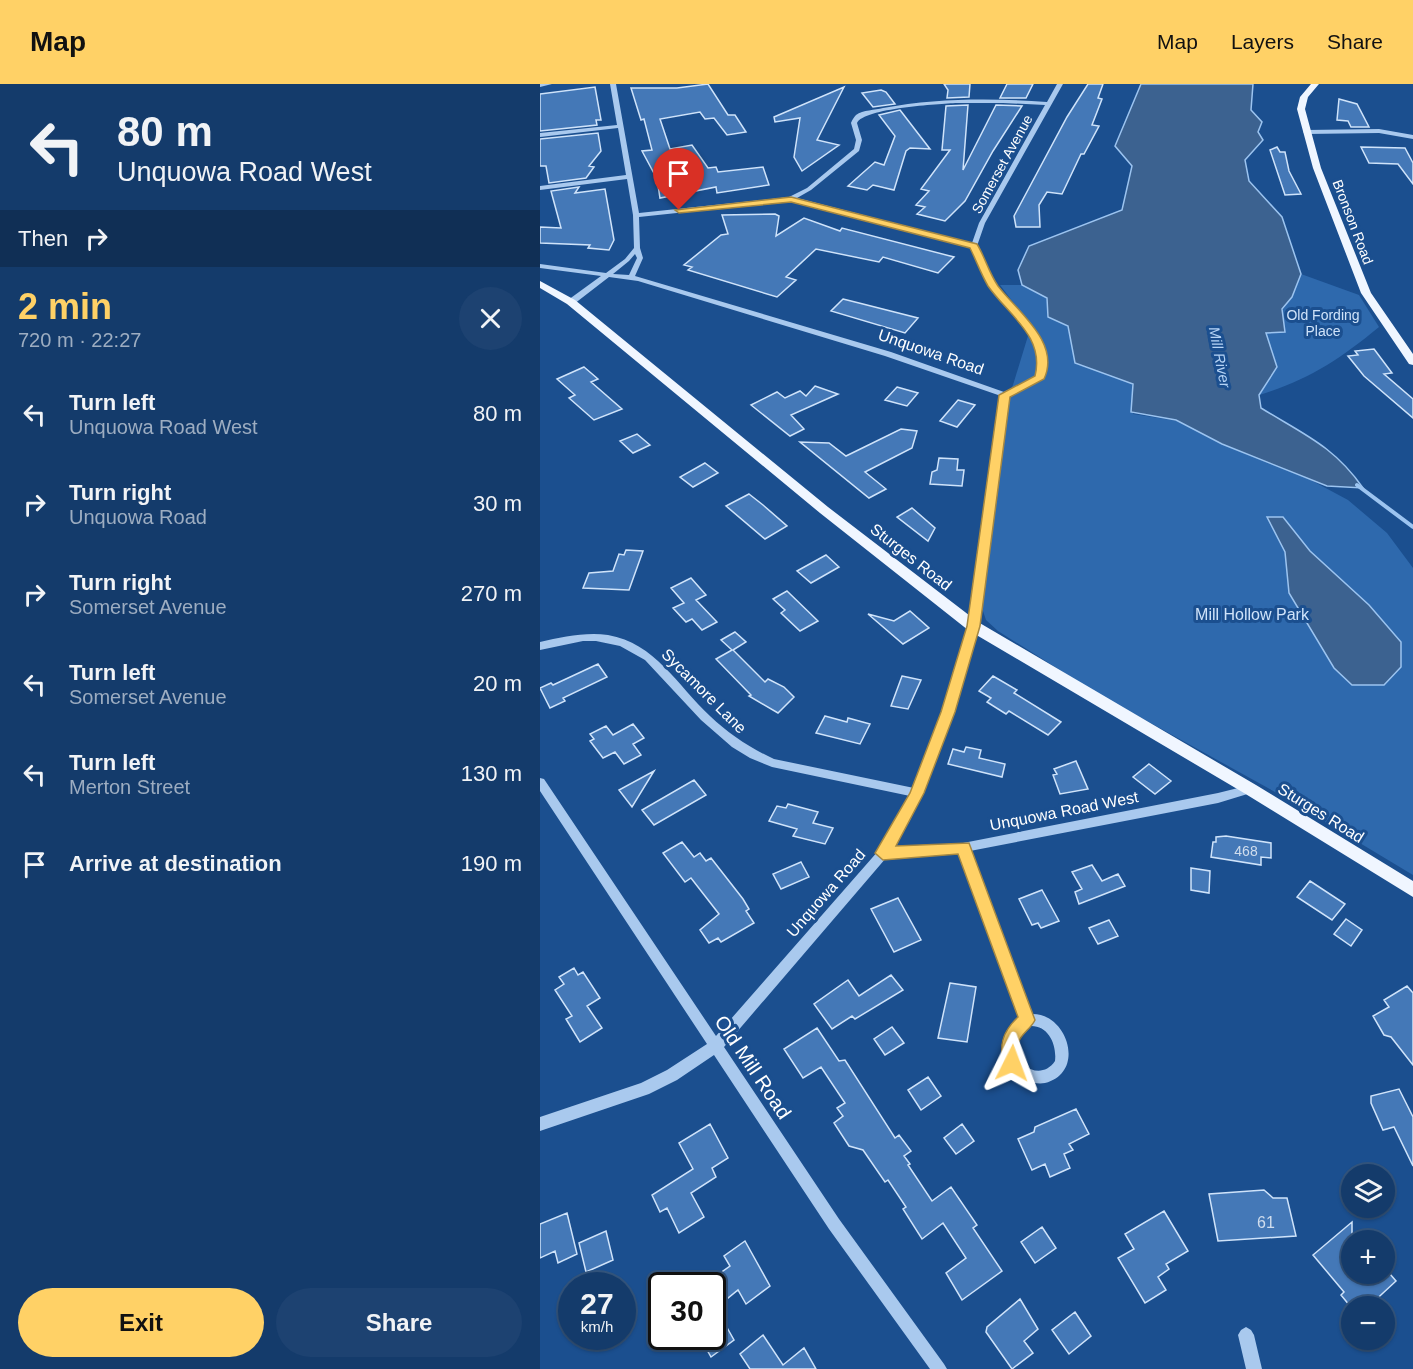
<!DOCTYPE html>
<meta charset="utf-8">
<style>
body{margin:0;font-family:Arial,sans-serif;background:#1d4271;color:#f1f3f6;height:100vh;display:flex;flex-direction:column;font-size:22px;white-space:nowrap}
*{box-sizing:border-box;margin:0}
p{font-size:20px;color:#9dadc1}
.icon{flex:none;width:33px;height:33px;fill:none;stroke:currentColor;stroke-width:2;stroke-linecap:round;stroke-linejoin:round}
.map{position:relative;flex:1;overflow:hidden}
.panel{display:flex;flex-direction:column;background:#143b6b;width:540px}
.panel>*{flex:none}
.hud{background:#143b6b;color:#f1f3f6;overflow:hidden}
.buttons{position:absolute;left:801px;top:1080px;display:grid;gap:12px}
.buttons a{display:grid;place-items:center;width:54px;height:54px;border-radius:50%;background:#143b6b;box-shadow:0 2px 4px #0004,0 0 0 2px #33557e;font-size:30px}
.speed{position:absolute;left:18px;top:1188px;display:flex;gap:12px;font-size:30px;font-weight:700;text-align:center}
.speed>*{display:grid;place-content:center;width:78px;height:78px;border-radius:50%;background:#143b6b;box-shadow:0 2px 4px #0004,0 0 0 2px #33557e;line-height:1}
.speed small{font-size:15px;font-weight:400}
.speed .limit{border:3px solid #111;border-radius:9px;background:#fff;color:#111}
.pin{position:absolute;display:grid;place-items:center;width:51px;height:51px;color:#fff;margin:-62px -26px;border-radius:50% 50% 50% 0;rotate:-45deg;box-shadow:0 0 6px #0007}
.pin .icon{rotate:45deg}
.me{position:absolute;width:66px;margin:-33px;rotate:3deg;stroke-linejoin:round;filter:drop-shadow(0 0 4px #0008)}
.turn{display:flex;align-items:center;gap:21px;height:126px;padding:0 18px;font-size:27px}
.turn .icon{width:78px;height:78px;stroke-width:2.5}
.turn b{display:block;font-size:42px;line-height:51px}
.then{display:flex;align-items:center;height:57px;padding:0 18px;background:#0003;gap:12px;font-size:22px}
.round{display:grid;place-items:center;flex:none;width:63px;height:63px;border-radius:32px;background:#1d4271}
.headline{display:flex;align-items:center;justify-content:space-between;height:102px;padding:0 18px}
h1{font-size:36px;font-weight:800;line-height:45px;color:#ffd166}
.button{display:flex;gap:12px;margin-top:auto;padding:12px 18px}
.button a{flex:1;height:69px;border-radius:36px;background:#ffd166;color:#111;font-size:24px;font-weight:800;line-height:69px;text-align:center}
.button a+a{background:#1d4271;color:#f1f3f6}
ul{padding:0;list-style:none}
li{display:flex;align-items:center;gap:18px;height:90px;padding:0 18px}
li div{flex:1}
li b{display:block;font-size:22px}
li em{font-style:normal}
header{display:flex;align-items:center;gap:36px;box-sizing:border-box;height:84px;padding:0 30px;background:#ffd166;color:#111}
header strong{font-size:28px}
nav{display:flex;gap:33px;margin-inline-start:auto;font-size:21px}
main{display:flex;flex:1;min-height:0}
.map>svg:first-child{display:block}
.green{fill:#2e69ad}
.water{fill:#3c6290;stroke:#9cc4f0;stroke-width:1.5}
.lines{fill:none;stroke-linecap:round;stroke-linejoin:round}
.stream{stroke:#9cc4f0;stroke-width:4}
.building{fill:#4478b7;stroke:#cfe3fa;stroke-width:1.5}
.minor{fill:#a9c9ee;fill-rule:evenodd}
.major{fill:#f0f6ff;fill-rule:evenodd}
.route{fill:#ffd166;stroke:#a68842;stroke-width:1.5}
.labels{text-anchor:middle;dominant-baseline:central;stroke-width:6;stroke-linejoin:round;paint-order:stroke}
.far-street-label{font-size:14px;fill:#fff;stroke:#1b4f8f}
.far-park-label{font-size:14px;fill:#cfe3fa;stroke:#1b4f8f}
.number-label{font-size:14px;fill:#d0dded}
.far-water-label{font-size:15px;font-style:italic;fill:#b5d3f5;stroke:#1b4f8f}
.street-label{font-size:16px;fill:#fff;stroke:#1b4f8f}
.park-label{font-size:16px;fill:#cfe3fa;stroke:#1b4f8f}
.near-number-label{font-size:16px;fill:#d0dded}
.near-street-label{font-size:20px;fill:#fff;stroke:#1b4f8f}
</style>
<header>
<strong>Map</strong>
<nav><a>Map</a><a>Layers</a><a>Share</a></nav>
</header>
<main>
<section class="panel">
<div class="hud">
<div class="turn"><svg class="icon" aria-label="left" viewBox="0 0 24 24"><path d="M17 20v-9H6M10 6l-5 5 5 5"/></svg><div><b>80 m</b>Unquowa Road West</div></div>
<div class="then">Then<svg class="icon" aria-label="right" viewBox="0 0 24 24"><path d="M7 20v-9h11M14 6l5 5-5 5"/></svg></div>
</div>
<div class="headline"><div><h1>2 min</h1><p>720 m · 22:27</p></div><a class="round"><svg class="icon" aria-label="close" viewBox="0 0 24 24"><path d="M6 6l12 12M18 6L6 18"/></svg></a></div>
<ul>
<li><svg class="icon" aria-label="left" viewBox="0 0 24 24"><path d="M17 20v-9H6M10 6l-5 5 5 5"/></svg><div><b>Turn left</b><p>Unquowa Road West</p></div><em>80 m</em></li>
<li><svg class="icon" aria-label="right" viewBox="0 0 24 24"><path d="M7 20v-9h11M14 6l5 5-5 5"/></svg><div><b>Turn right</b><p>Unquowa Road</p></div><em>30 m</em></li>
<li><svg class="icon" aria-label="right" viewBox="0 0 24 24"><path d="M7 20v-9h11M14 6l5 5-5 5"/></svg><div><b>Turn right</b><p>Somerset Avenue</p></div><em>270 m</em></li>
<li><svg class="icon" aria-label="left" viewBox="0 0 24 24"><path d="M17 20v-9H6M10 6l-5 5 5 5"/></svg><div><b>Turn left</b><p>Somerset Avenue</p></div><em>20 m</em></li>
<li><svg class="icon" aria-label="left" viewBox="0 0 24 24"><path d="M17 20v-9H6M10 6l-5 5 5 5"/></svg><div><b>Turn left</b><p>Merton Street</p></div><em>130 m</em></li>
<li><svg class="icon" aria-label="arrive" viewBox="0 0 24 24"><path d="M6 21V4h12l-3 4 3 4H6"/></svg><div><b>Arrive at destination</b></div><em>190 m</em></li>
</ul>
<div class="button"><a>Exit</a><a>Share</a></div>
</section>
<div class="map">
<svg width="873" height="1285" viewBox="0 0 873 1285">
<rect width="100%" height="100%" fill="#1b4f8f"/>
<path class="green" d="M761 190 819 211 839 243C799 276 768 296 719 311L737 282 726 249 752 213Z
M460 201H486L507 214V231L530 243 592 299 593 330 638 337 767 394 808 416 847 449 873 484V791L735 708 553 607 458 547 446 536 442 524 462 322 473 301 491 242Z"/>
<path class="water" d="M601 0H713L711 26 722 38 718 48 723 56 705 76 709 97 742 133 761 190 752 213 742 225 745 248 726 249 737 283 719 311 721 324C763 350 794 362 823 404L787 402 682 360 636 336 591 328 593 300 535 279 528 242 508 233 507 214 482 201 478 186 489 162 582 126 592 82 575 62Z
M727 433H743L770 467 829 521 861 558V583L844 601H812L794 584 749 509 745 468Z"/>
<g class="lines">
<path class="stream" d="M817 401 873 443"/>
</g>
<path class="building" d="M168 0 188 31H195L206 48 187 51 174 34 165 35 160 28 120 35 130 65 152 61 168 84 176 83 178 88 223 83 229 101 177 109 176 103 120 114 117 95 102 67 112 66 104 35 101 36 91 4H137Z
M404 0H430L429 13 407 14 408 6Z
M467 0H493L486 14H460Z
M548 0H563L558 14 562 15 552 41 559 42 544 70H541L522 110 507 108 499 121 500 143H476L474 132 527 33Z
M55 3 61 36H56L57 41 0 47V10Z
M304 3 277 56 299 61 262 87 254 73 260 34 235 38 234 33Z
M341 6 346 8 355 20 333 23 322 9Z
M799 15 817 20 829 43H811L808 37 797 36Z
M428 21 423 86 456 21 482 22 453 67 425 117 405 137 377 130 385 123 376 121 389 107 381 105 410 66H402L406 22Z
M360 26 390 65 370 64 366 67 354 106 333 101 327 106 308 102 335 78 344 81 355 52 339 31Z
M58 49 61 67 49 82 54 83 46 94 9 99 6 82H0V55Z
M737 63 740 68H745L749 87 761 110 745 111 730 66Z
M821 63 865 64 873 79V100L858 80 829 79Z
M39 103 35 109 65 105 74 156 69 166 48 164 50 161 0 159V143L21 144 11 107Z
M235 130 239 132 236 152 264 134 300 147 302 144 414 173 398 189 343 173 339 178 276 165 246 193 256 196 237 213 148 186 152 183 144 181 181 151 188 150 182 131Z
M303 215 319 219 378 234 365 249 291 227Z
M834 265 852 289 844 290 873 315V334L824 292 808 272 818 271 815 267Z
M44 283 58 295 51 298 82 325 54 336 29 314 35 311 17 295Z
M275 302 298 310 251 331 264 345 250 352 211 321 237 308 245 314 260 307 266 312Z
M357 303 378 309 367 322 345 316Z
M418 316 435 321 417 343 400 337Z
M361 345 377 347 372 364 325 388 346 405 329 414 260 358 289 359 306 372Z
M97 350 110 361 93 369 80 357Z
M399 374 418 375 417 386H424L422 402 390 400 392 388 397 386Z
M165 379 178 389 153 403 140 393Z
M209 410 223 421 247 442 225 455 186 422Z
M372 424 395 444 388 457 357 433Z
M86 466 103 467 89 506 43 504 49 489 73 487 79 470 84 471Z
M286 471 299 483 271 499 257 487Z
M151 494 166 511 156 516 177 538 162 546 152 535 146 538 133 524 144 519 131 504Z
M247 507 278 537 260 547 241 529 245 526 233 515Z
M370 527 389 544 363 560 328 530 354 537Z
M195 548 206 558 193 566 225 598 228 595 244 603 254 613 238 629 209 612 211 611 176 575 192 566 181 556Z
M58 580 67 593 23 614 25 617 10 624 0 604 11 599 13 601Z
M362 592 381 596 368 625 351 622Z
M453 592 477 606 474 609 521 638 508 651 469 627 466 630 447 618 451 614 439 607Z
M285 632 307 638 308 634 330 640 320 660 276 649Z
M93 640 104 654 93 660 101 671 84 680 75 668 63 674 50 657 54 655 50 650 66 642 73 651Z
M426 663 441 666 439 674 465 680 462 693 408 680 413 665 424 668Z
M536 677 548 705 520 710 513 691 517 690 514 685Z
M609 680 631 697 615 710 593 693Z
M114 687 92 723 79 706Z
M154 696 166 711 114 741 102 726Z
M248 720 278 728 273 739 293 744 285 760 253 752 257 745 229 737 237 722 246 724Z
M686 752 731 759V774L721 773V781L671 773 673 758H676V753Z
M142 758 154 773 160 769 166 777 171 774 203 815 209 825 206 827 214 839 181 858 178 854 169 859 160 846 179 830 151 794 145 798 123 769Z
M261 778 269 793 241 805 233 790Z
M552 781 562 797 578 790 585 802 539 820 535 808 542 805 532 788Z
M651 784 670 787 669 809 651 806Z
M770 797 805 820 792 836 757 813Z
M502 806 519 837 501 844 498 839 492 841 479 815Z
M358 814 381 856 354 868 331 825Z
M806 835 822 846 811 862 794 850Z
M569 836 578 852 558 860 549 844Z
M34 884 38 891 43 888 60 914 47 922 62 944 40 958 26 935 32 932 15 906 24 900 19 893Z
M351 891 363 906 315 935 312 932 292 945 274 920 308 896 319 912Z
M410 899 436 903 427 958 398 954Z
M867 902 873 909V981L851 953 844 951 833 932 849 923 844 916Z
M352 943 364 959 345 971 334 955Z
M277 944 299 977 305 976 355 1054 359 1051 371 1067 364 1072 370 1080 368 1081 392 1117 411 1103 437 1141 433 1144 462 1187 422 1216 406 1189 426 1174 403 1139 382 1155 363 1125 366 1123 348 1096 345 1098 323 1066 309 1062 294 1039 303 1032 297 1024 305 1019 281 983 263 994 244 965Z
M388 993 401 1012 381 1026 368 1006Z
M859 1005 873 1033V1082L854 1043 843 1046 831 1019V1012Z
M536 1025 549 1050 529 1060 533 1066 524 1070 530 1084 510 1093 505 1080 492 1086 478 1055 494 1048 495 1043Z
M170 1040 188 1074 172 1084 176 1093 151 1109 164 1133 139 1149 127 1124 120 1128 112 1111 153 1085 139 1059Z
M422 1040 434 1057 416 1070 404 1054Z
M724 1106 733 1114H747L756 1152 678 1157 669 1110Z
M624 1127 648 1167 626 1180 629 1185 618 1193 626 1206 605 1219 578 1174 594 1165 585 1150Z
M27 1129 37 1170 18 1179 15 1167 0 1174V1140Z
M812 1138V1190H850L856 1197 829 1222H810L801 1211 804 1208 773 1171Z
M502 1143 516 1164 495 1179 481 1158Z
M66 1147 73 1176 46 1188 39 1159Z
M205 1157 230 1202 206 1220 198 1206 188 1214 176 1192 190 1182 184 1172Z
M480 1215 498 1245 484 1257 493 1269 472 1285 446 1248 447 1243Z
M535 1228 551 1252 529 1270 512 1246Z
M185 1240 194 1256 171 1273 162 1257 172 1252V1249Z
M223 1251 243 1281 264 1264 276 1285H210L200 1270Z"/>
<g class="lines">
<path class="minor" d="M0 0H12L0 3Z
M70 0H76L99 129 249 113 267 104 314 65 316 56 311 39C312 36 314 33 316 31 323 26 335 26 343 24 397 14 452 14 507 18L517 0H523L445 139 437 162C443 175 448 189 456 200 481 235 509 245 504 293L469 312 438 542 413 628 383 709 369 738 353 764 423 759 678 709 710 701 714 702 715 705 714 708 678 719 430 767 491 930C527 928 547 988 505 999 499 1000 493 999 487 997 456 985 457 953 480 934L419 769 346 774 184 963 299 1135 404 1280 407 1285H390L289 1145 174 971 137 996 109 1010 0 1047V1033L101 999 127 986 167 960 0 707V694L4 695 176 952 339 766 361 732 370 712 232 683 210 674 192 663 161 636 105 576 80 562 56 557H43L0 566V558C22 553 45 548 68 551 115 559 137 601 170 632 189 650 210 664 234 675L374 704 403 628 428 542 461 312 345 272 98 197 69 193 34 220H28V216L61 192 0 184V180L66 189 85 175 94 164 93 131 87 95 0 106V102L86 91 78 44 0 53V49L77 41ZM417 19H463L505 21 439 139 432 159 257 114 271 106 319 67 322 56 317 39C324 24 399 20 417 19ZM251 117 431 163C438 181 446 197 458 212 481 241 501 250 496 292L464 308 351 268 95 192 103 174 100 164 99 133ZM95 170 97 174 89 191 73 190 89 177ZM490 942C508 941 517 960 515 977 498 1002 464 973 479 952 482 948 486 945 490 942Z
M839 45 873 51V55L839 49 766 50 763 48 766 46Z
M706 1243 711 1246 714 1251 722 1285H706L698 1251 701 1246Z"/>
<path class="major" d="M771 0H779L768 13 765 25 781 84 831 209 873 270V281L869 280 821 209 773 84 757 25 760 13Z
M0 197 35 216 288 423 438 538 716 701 873 797V813L704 709 428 546 280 429 27 220 0 204Z"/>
</g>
<path class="route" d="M251 113 437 160C445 173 449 189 458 202 478 228 521 259 504 295L470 313 440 542 415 628 384 709 356 762 429 759 495 936C491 945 480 950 478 960 476 969 482 976 478 984L472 987 466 984C457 964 462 948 478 933L418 770 343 776 335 769 370 709 401 628 427 542 459 311 495 292C505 252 468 231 448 202 441 190 436 176 430 164L251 118 139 129 135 126Z"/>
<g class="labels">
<g class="far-street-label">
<text transform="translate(462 80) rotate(-61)">Somerset Avenue</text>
<text transform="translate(813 138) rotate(69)">Bronson Road</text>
</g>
<g class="far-park-label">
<text x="783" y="231">Old Fording<tspan x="783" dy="16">Place</tspan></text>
</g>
<g class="number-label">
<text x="706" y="767">468</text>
</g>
<g class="far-water-label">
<text transform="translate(680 273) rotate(79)">Mill River</text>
</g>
<g class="street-label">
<text transform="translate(391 268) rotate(19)">Unquowa Road</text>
<text transform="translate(371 473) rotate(38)">Sturges Road</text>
<text transform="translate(164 607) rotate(45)">Sycamore Lane</text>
<text transform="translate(524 727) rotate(-11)">Unquowa Road West</text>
<text transform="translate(781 729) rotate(32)">Sturges Road</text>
<text transform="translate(286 809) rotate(-49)">Unquowa Road</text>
</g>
<g class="park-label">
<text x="712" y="530">Mill Hollow Park</text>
</g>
<g class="near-number-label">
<text x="726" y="1138">61</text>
</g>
<g class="near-street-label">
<text transform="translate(213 983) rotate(56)">Old Mill Road</text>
</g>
</g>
</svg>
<div class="buttons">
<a><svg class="icon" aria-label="layers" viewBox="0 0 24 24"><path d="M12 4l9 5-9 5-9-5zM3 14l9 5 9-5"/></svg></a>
<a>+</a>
<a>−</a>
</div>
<div class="speed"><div>27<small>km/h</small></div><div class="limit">30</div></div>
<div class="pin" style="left:139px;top:126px;background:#d93025"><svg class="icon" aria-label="arrive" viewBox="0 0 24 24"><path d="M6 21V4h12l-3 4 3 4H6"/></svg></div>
<svg class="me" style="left:472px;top:979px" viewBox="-20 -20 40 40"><path d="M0-17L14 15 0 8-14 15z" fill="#ffd166" stroke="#fff" stroke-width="4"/></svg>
</div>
</main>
